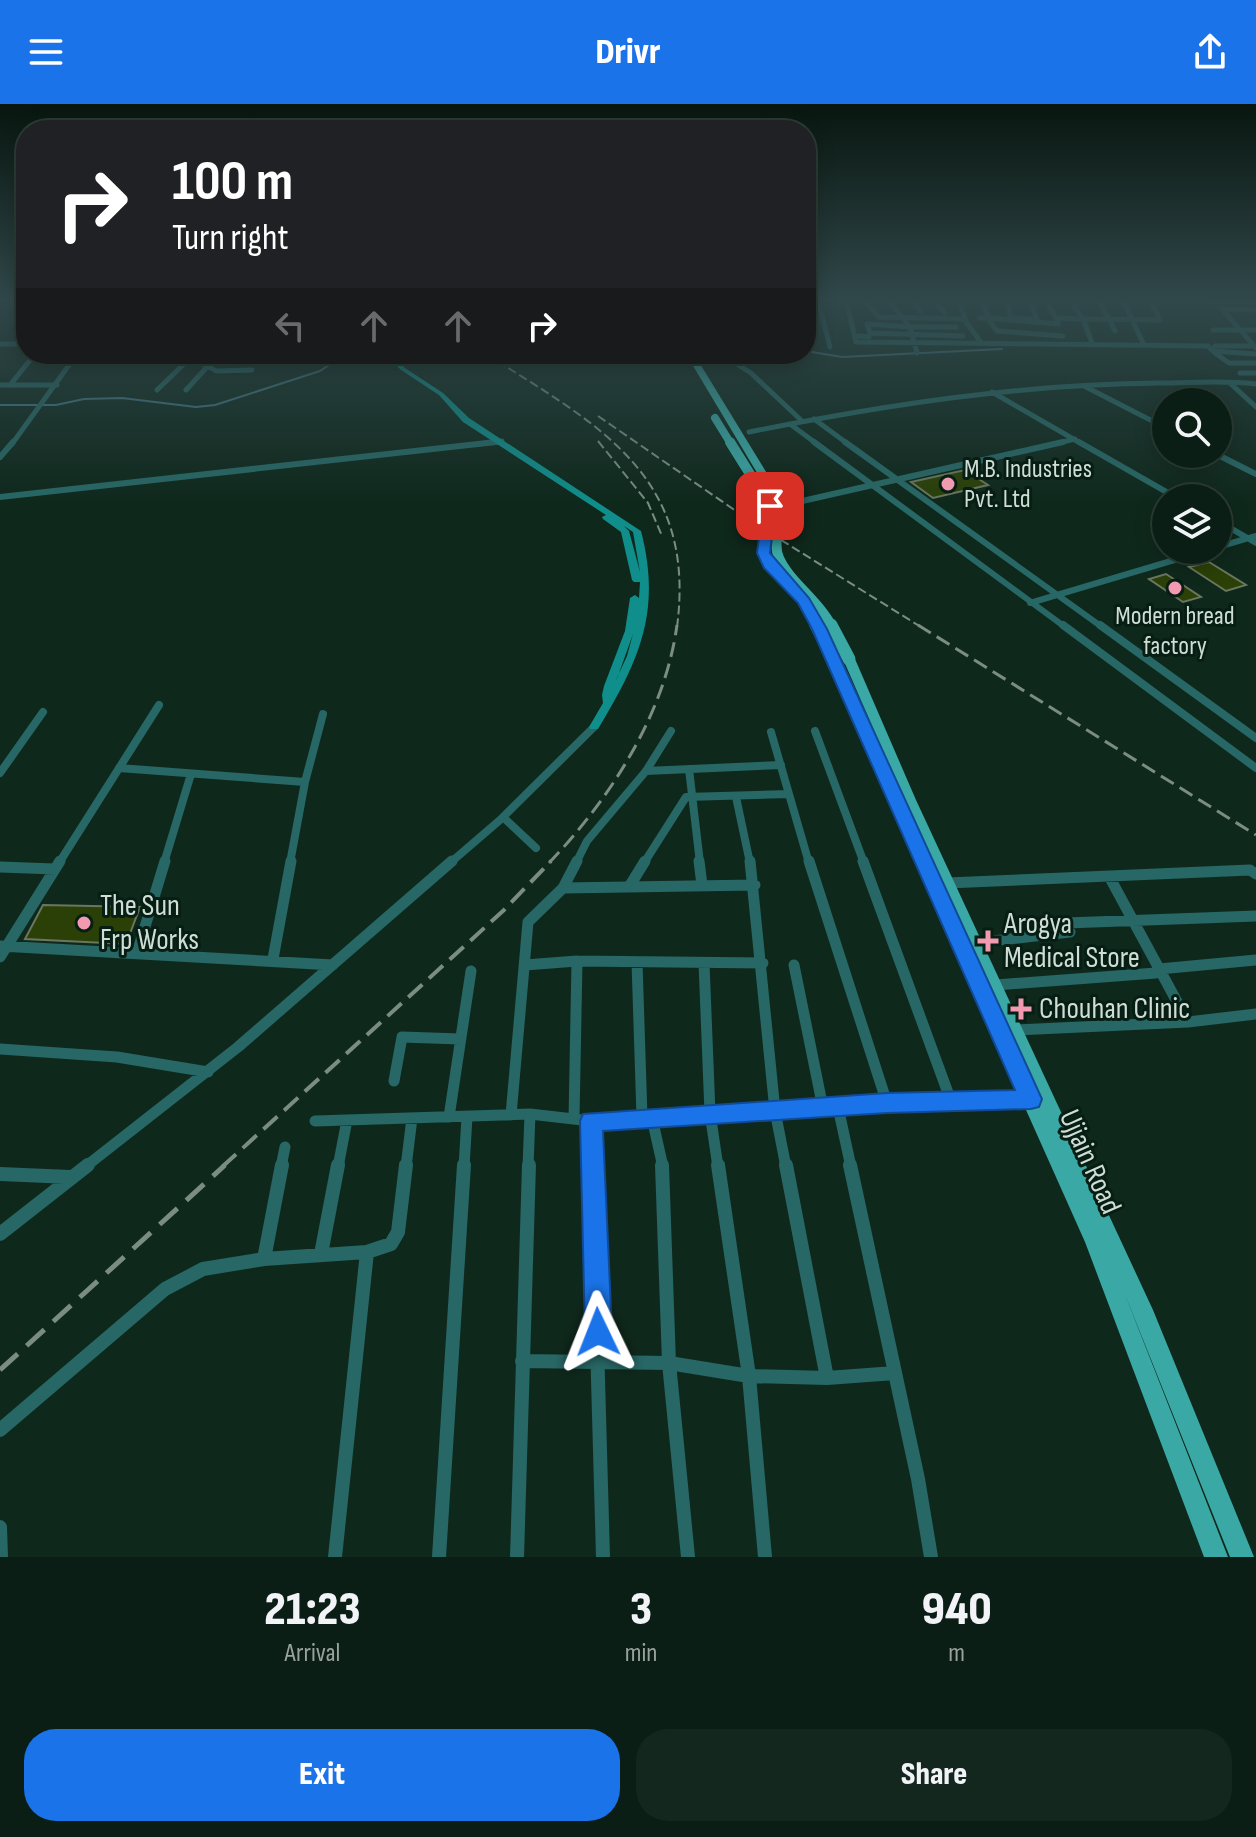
<!DOCTYPE html>
<style>
body{margin:0;font-family:"Sofia Sans Condensed",sans-serif;background:#14271e;color:#f1f3f6;height:100vh;display:flex;flex-direction:column;font-size:30px;white-space:nowrap}
*{box-sizing:border-box;margin:0}
p{font-size:26px;color:#9aa2a0}
.icon{flex:none;width:44px;height:44px;fill:none;stroke:currentColor;stroke-width:2;stroke-linecap:round;stroke-linejoin:round}
.map{position:relative;height:1453px;overflow:hidden}
.side{display:flex;flex-direction:column;background:#0b1e15;flex:1}
.side>*{flex:none}
.top-card{position:absolute;left:16px;top:16px;width:800px;height:244px;border-radius:32px;box-shadow:0 4px 20px #0003,0 0 0 2px #2b3c34;background:#202124;color:#fff;overflow:hidden}
.controls{position:absolute;left:1152px;top:284px;display:grid;gap:16px}
.controls a{display:grid;place-items:center;width:80px;height:80px;border-radius:50%;background:#0b1e15;box-shadow:0 4px 20px #0003,0 0 0 2px #2b3c34;font-size:40px}
.pin{position:absolute;display:grid;place-items:center;width:68px;height:68px;color:#fff;margin:-34px;border-radius:16px;box-shadow:0 4px 12px #0006}
.me{position:absolute;width:88px;margin:-44px;rotate:358deg;stroke-linejoin:round;filter:drop-shadow(0 0 6px #0008)}
.turn{display:flex;align-items:center;gap:28px;height:168px;padding:0 24px;font-size:36px}
.turn .icon{width:104px;height:104px;stroke-width:2.5}
.turn b{display:block;font-size:56px;line-height:68px}
.lanes{display:flex;align-items:center;height:76px;padding:0 24px;background:#0003;justify-content:center;gap:40px;direction:ltr}
.lanes .off{opacity:.35}
.eta{display:flex;justify-content:space-evenly;align-items:center;height:136px;text-align:center}
.eta b{font-size:48px;font-weight:800;line-height:56px}
.button{display:flex;gap:16px;margin-top:auto;padding:16px 24px}
.button a{flex:1;height:92px;border-radius:32px;background:#1a73e8;color:#fff;font-size:32px;font-weight:800;line-height:92px;text-align:center}
.button a+a{background:#14271e;color:#f1f3f6}
header{display:flex;justify-content:space-between;align-items:center;height:104px;padding:0 24px;background:#1a73e8;color:#fff;font-size:36px;font-weight:800}
.map>svg:first-child{display:block}
.lines{fill:none;stroke-linecap:round;stroke-linejoin:round}
.stream{stroke:#447681;stroke-width:2}
.building{fill:#2a4007;stroke:#6a765e;stroke-width:2}
.street-far4{stroke:#276765;stroke-width:5}
.street-far3{stroke:#276765;stroke-width:6}
.street-far2{stroke:#276765;stroke-width:8}
.street-far1{stroke:#276765;stroke-width:11}
.street{stroke:#276765;stroke-width:14}
.secondary{fill:#0f8e8b;fill-rule:evenodd}
.primary{fill:#3aa8a5;fill-rule:evenodd}
.rail-far3{stroke:#7a8c83;stroke-width:2;stroke-dasharray:9 4;stroke-linecap:butt}
.rail-far2{stroke:#7a8c83;stroke-width:3;stroke-dasharray:15 7;stroke-linecap:butt}
.rail-far1{stroke:#7a8c83;stroke-width:4;stroke-dasharray:19 9;stroke-linecap:butt}
.rail{stroke:#7a8c83;stroke-width:5;stroke-dasharray:24 12;stroke-linecap:butt}
.primary-bridge-far2{stroke:#3aa8a5;stroke-width:8}
.primary-bridge-far1{stroke:#3aa8a5;stroke-width:10}
.primary-bridge{stroke:#3aa8a5;stroke-width:13}
.route{fill:#1a73e8;stroke:#114b97;stroke-width:2}
.poi-dot{fill:#f19ab0;stroke:#061e13;stroke-width:3}
.labels{text-anchor:middle;dominant-baseline:central;stroke-width:6;stroke-linejoin:round;paint-order:stroke}
.far-poi-label{font-size:26px;fill:#cfddd5;stroke:#061e13;text-anchor:start}
.poi-label{font-size:30px;fill:#cfddd5;stroke:#061e13;text-anchor:start}
.street-label{font-size:30px;fill:#cfddd5;stroke:#061e13}
</style>
<header><svg class="icon" aria-label="menu" viewBox="0 0 24 24"><path d="M4 6h16M4 12h16M4 18h16"/></svg>Drivr<svg class="icon" aria-label="share" viewBox="0 0 24 24"><path d="M12 15V3M7 8l5-5 5 5M5 13v7h14v-7"/></svg></header>
<div class="map">
<svg width="1256" height="1453" viewBox="0 0 1256 1453">
<rect width="100%" height="100%" fill="#0f281c"/>
<g class="lines">
<path class="stream" d="M806 247 842 253 1002 245
M0 301H56L84 295 122 294 196 303 215 301 320 267 329 261 330 255 269 250"/>
</g>
<path class="building" d="M965 366 988 381 933 394 911 378Z
M1209 458 1246 481 1226 487 1189 463Z
M1166 470 1201 493 1183 498 1149 475Z
M43 801 140 803 126 840 25 835Z"/>
<g class="lines">
<path class="street-far4" d="M818 196 830 243
M846 196 856 238 1208 242 1213 247 1256 250
M864 196 879 213 965 215
M888 196 910 223H956
M911 196 921 208
M933 196 945 209
M959 196 966 218 980 237
M1006 196 1011 214 1037 215 1030 196
M1046 196 1058 218
M1099 196 1115 227
M1123 196 1144 241
M1167 196 1169 200
M1207 197 1256 198
M1222 205 1256 244
M1222 205 1256 206
M980 214H989L981 196
M989 214 1058 220
M1057 214 1083 215 1070 196
M989 216 997 227 1063 232
M1213 226H1256
M870 229 867 220 910 223 917 249
M858 232 869 233 870 229 963 232
M1092 239 1083 215 1160 216 1150 196
M0 240H26
M1215 242H1256
M1215 249 1229 259H1256
M721 250 751 269 802 317
M75 254 167 256 205 260 216 267 252 266
M1240 269H1256
M1231 280 1256 303
M0 281H57
M10 281 35 250
M1084 282 1166 324
M157 286 185 259
M186 286 207 263
M992 288 1082 340
M814 315 848 340
M790 320 817 340
M749 328C885 301 1020 280 1159 279 1191 279 1224 276 1256 280
M12 340 77 250
M478 340 502 337
M1054 340 1075 335"/>
<path class="street-far3" d="M814 338 1065 523
M845 338 1102 523
M1079 338 1177 394
M1216 350 1256 370
M0 353 13 338
M0 393 496 338
M789 400 1063 338
M1218 417 1256 439
M1218 443 1256 432
M1030 499 1208 446"/>
<path class="street-far2" d="M1063 521 1256 664
M1100 521 1256 634
M815 627 864 759
M771 628 809 759
M119 664 305 678
M689 665 700 759
M646 667 781 661
M0 669 43 608
M736 693 750 759
M503 713 536 744
M59 759 159 601
M164 759 191 670
M290 759 305 678 323 610
M450 759 500 716 594 623
M576 759 587 737 646 667 671 627
M644 759 686 693 789 690"/>
<path class="street-far1" d="M699 757 702 781
M750 757 775 1007 786 1063
M809 757 887 999
M863 757 951 997
M0 763 55 765
M1110 774 1188 918
M947 779 1250 766 1256 770
M629 783 645 757
M563 784 755 781
M1066 819 1256 812
M975 839 1070 828
M0 842 333 861
M137 849 165 757
M0 853 60 757
M273 855 291 757
M637 858 642 1013
M704 859 710 1009 718 1063
M525 861 577 857 763 859
M794 861 823 1004
M996 881 1156 869 1159 865 1256 856
M1016 926 1188 918 1256 910
M0 945 117 953 208 968
M394 977 402 933 460 935
M838 1003 851 1063
M511 1011 528 818 563 784 577 757
M449 1013 471 867
M652 1014 663 1063
M574 1015 577 857
M315 1017 530 1010 591 1017 887 999 1031 995
M591 1017 592 1063
M85 1063 238 943 452 757
M281 1063 285 1043
M338 1063 347 1016
M406 1063 412 1014
M464 1063 467 1013
M528 1063 530 1010"/>
<path class="street" d="M592 1061 603 1453
M662 1061 669 1259 688 1453
M718 1061 749 1272 765 1453
M786 1061 827 1274
M850 1061 918 1375 931 1453
M0 1070 70 1073
M0 1130 88 1061
M321 1150 338 1061
M264 1155 282 1061
M522 1257 669 1259 749 1272 827 1274 895 1269
M0 1326 165 1185 203 1165 264 1155 367 1148 391 1140 398 1128 406 1061
M0 1423 1 1453
M335 1453 367 1148
M439 1453 464 1061
M517 1453 529 1061"/>
<path class="secondary" d="M385 250H392L405 264 443 289 469 314 641 427C662 508 639 557 598 625H590L589 623 603 599 602 591 604 582 625 527 630 494 635 491 639 494 640 478H634L632 476 621 428 603 415 602 413 606 411 463 318 439 291 401 266ZM624 422 633 428 640 468 629 427ZM633 530 627 552 615 578 618 572Z"/>
<path class="primary" d="M686 250H694L785 399 783 401 775 399Z
M849 552 855 555 916 696 1153 1206 1254 1453H1230L1124 1188 1228 1453H1204L1085 1138 887 695 829 557 835 553 841 557 947 794 843 555Z"/>
<path class="rail-far3" d="M486 250C598 321 697 371 677 523
M598 312 752 418 921 523
M598 337 648 399 662 432"/>
<path class="rail-far2" d="M918 521 1256 731
M549 759C610 695 665 610 677 521"/>
<path class="rail-far1" d="M222 1063 504 806 551 757"/>
<path class="rail" d="M0 1266 225 1061"/>
<path class="primary-bridge-far2" d="M715 314 731 340"/>
<path class="primary-bridge-far1" d="M730 338 770 402 763 449 769 461 804 497 818 523
M780 399C782 416 772 439 779 454 788 476 819 497 832 523"/>
<path class="primary-bridge" d="M816 521 835 557
M831 521 849 555"/>
</g>
<linearGradient id="sky" x2="0" y2="1"><stop stop-color="#08160f"/><stop offset="0.49" stop-color="#31484b"/><stop offset="1" stop-color="#31484b" stop-opacity="0"/></linearGradient>
<rect width="1256" height="400" fill="url(#sky)"/>
<path class="route" d="M770 398 776 402 770 449 809 494 827 525 1042 995 1039 1003 1031 1005 887 1009 603 1027 612 1228 608 1238 598 1242 589 1238 585 1228 580 1017 583 1010 887 989 1015 986 812 525 798 499 764 464 757 449 763 402Z"/>
<g class="poi-dot">
<circle cx="948" cy="380" r="8"/>
<circle cx="1175" cy="484" r="8"/>
<circle cx="84" cy="819" r="8"/>
<path d="M984 825h8v8h8v8h-8v8h-8v-8h-8v-8h8z"/>
<path d="M1017 893h8v8h8v8h-8v8h-8v-8h-8v-8h8z"/>
</g>
<g class="labels">
<g class="far-poi-label">
<text x="964" y="365">M.B. Industries<tspan x="964" dy="30">Pvt. Ltd</tspan></text>
<text x="1175" y="512" text-anchor="middle">Modern bread<tspan x="1175" dy="30">factory</tspan></text>
</g>
<g class="poi-label">
<text x="100" y="802">The Sun<tspan x="100" dy="34">Frp Works</tspan></text>
<text x="1004" y="820">Arogya<tspan x="1004" dy="34">Medical Store</tspan></text>
<text x="1039" y="905">Chouhan Clinic</text>
</g>
<g class="street-label">
<text transform="translate(1090 1058) rotate(66)">Ujjain Road</text>
</g>
</g>
</svg>
<div class="controls">
<a><svg class="icon" aria-label="search" viewBox="0 0 24 24"><circle cx="10" cy="10" r="6"/><path d="M15 15l6 6"/></svg></a>
<a><svg class="icon" aria-label="layers" viewBox="0 0 24 24"><path d="M12 4l9 5-9 5-9-5zM3 14l9 5 9-5"/></svg></a>
</div>
<div class="pin" style="left:770px;top:402px;background:#d93025"><svg class="icon" aria-label="arrive" viewBox="0 0 24 24"><path d="M6 21V4h12l-3 4 3 4H6"/></svg></div>
<svg class="me" style="left:598px;top:1228px" viewBox="-20 -20 40 40"><path d="M0-17L14 15 0 8-14 15z" fill="#1a73e8" stroke="#fff" stroke-width="4"/></svg>
<div class="top-card">
<div class="turn"><svg class="icon" aria-label="right" viewBox="0 0 24 24"><path d="M7 20v-9h11M14 6l5 5-5 5"/></svg><div><b>100 m</b>Turn right</div></div>
<div class="lanes"><svg class="icon off" aria-label="left" viewBox="0 0 24 24"><path d="M17 20v-9H6M10 6l-5 5 5 5"/></svg><svg class="icon off" aria-label="ahead" viewBox="0 0 24 24"><path d="M12 20V5M6 11l6-6 6 6"/></svg><svg class="icon off" aria-label="ahead" viewBox="0 0 24 24"><path d="M12 20V5M6 11l6-6 6 6"/></svg><svg class="icon" aria-label="right" viewBox="0 0 24 24"><path d="M7 20v-9h11M14 6l5 5-5 5"/></svg></div>
</div>
</div>
<section class="side">
<div class="eta">
<div><b>21:23</b><p>Arrival</p></div>
<div><b>3</b><p>min</p></div>
<div><b>940</b><p>m</p></div>
</div>
<div class="button"><a>Exit</a><a>Share</a></div>
</section>
